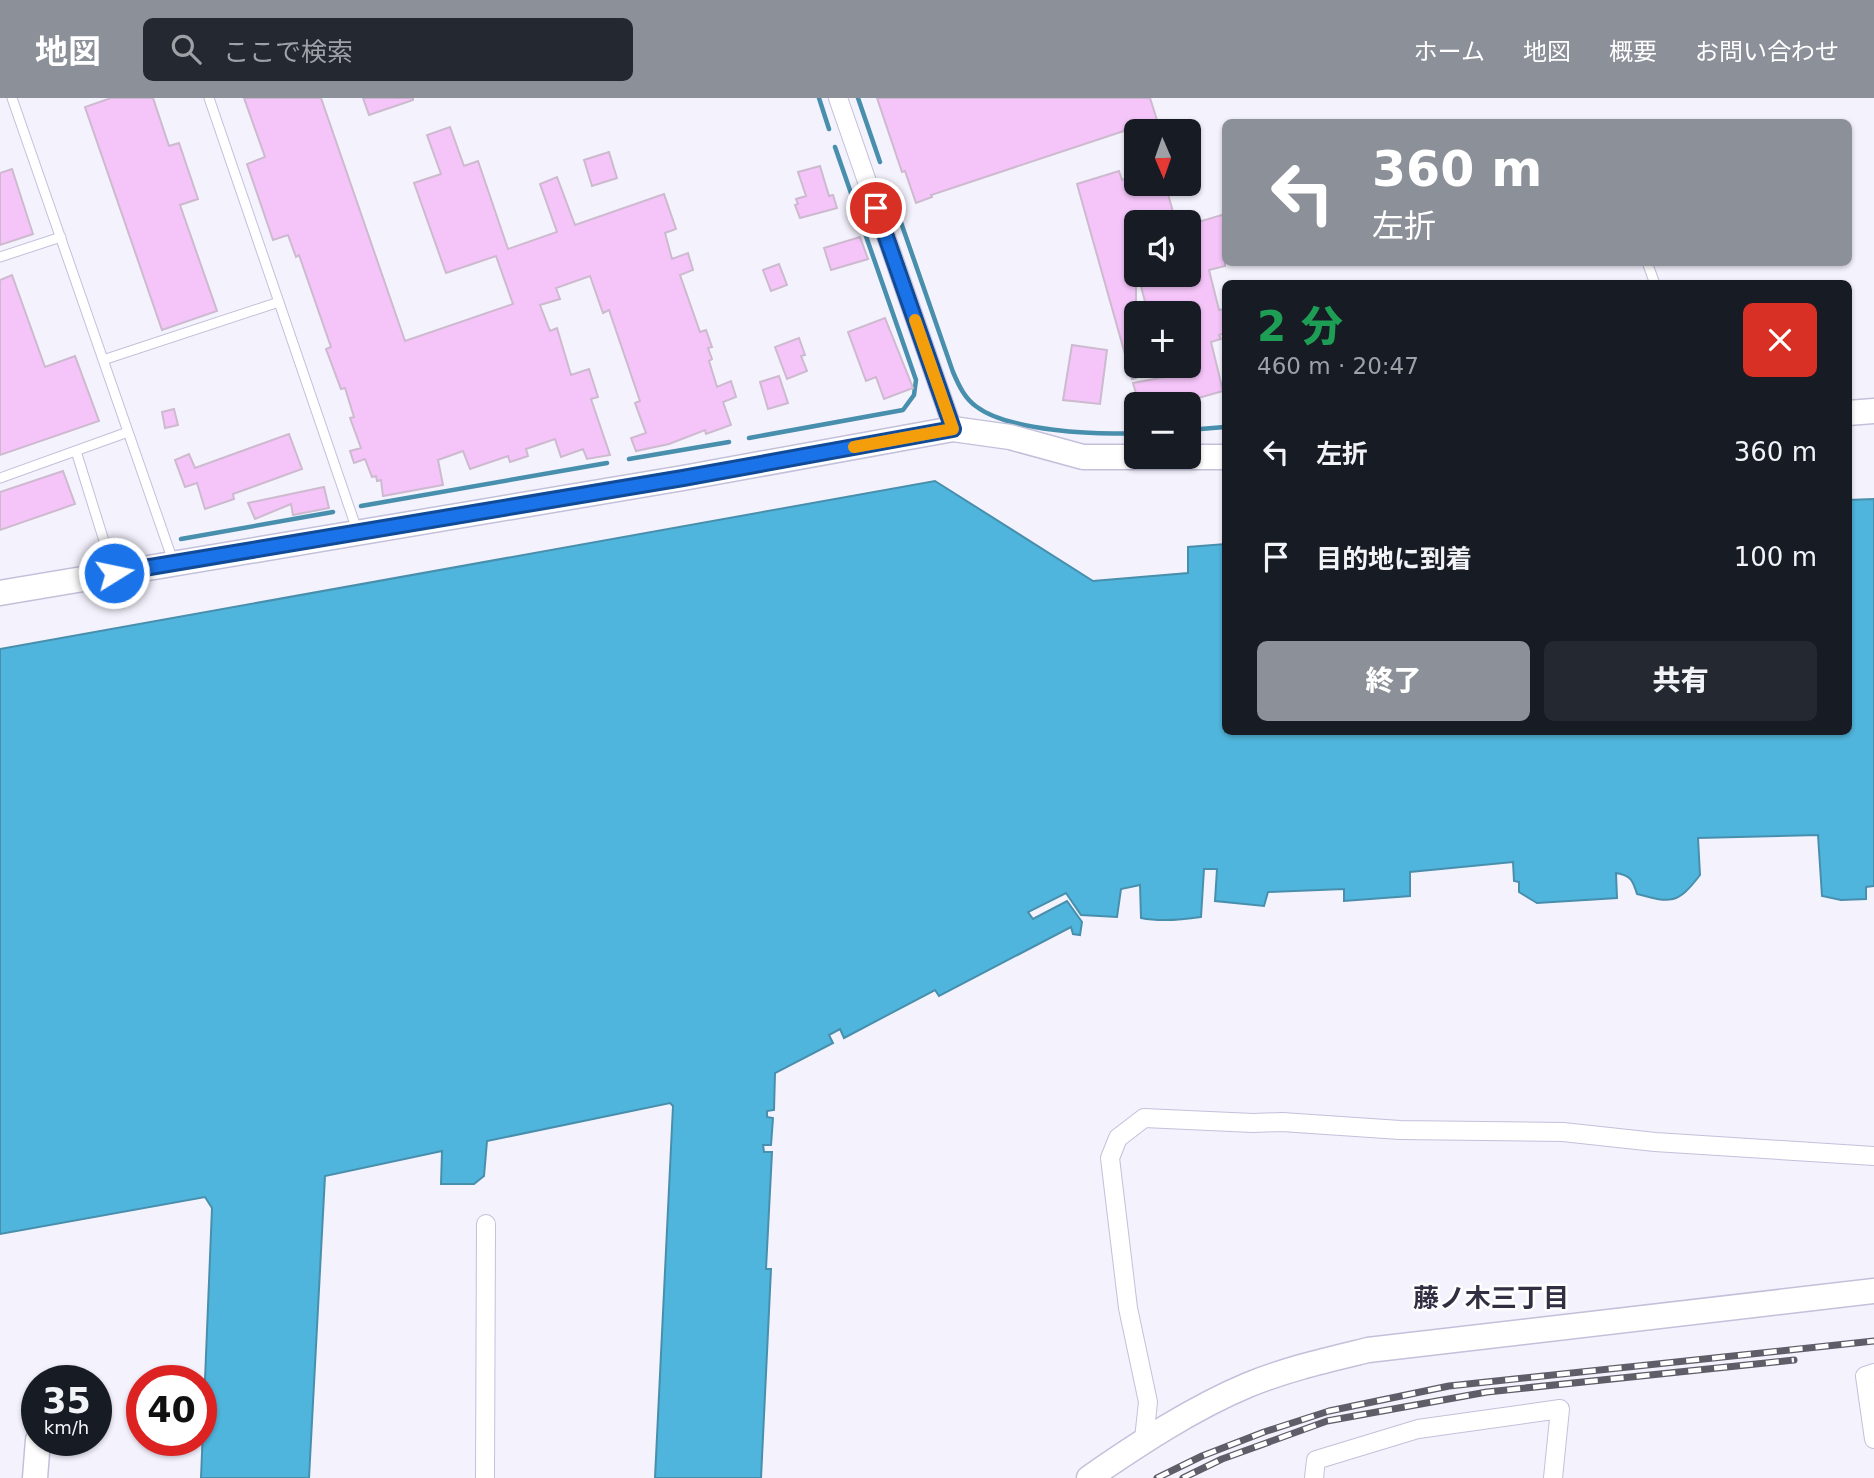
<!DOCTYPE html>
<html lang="ja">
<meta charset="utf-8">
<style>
body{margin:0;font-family:"DejaVu Sans","Noto Sans JP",sans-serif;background:#242831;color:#f1f3f6;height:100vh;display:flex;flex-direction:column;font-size:26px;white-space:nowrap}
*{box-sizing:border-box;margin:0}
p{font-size:23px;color:#9ea1a6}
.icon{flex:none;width:38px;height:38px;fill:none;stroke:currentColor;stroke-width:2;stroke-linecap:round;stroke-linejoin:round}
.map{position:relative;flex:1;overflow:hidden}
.details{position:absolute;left:1222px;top:182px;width:630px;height:455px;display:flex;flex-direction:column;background:#171b24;border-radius:10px;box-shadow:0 2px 5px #0004}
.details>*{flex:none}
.guide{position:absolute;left:1222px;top:21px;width:630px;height:147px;border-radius:10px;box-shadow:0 2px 5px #0004;background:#8c9099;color:#fff;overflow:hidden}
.needle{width:46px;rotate:178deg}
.buttons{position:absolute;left:1124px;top:21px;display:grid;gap:14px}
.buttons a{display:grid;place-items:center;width:77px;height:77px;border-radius:10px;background:#171b24;box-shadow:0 2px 5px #0004;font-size:35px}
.speed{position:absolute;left:21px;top:1267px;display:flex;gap:14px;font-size:35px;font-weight:700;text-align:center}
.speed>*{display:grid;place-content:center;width:91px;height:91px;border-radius:50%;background:#171b24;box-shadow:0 2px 5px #0004;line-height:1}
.speed small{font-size:18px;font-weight:400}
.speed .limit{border:10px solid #d22;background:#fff;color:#111}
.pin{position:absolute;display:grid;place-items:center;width:60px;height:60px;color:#fff;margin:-30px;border:4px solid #fff;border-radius:50%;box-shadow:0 2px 7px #0007}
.me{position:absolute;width:77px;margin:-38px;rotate:80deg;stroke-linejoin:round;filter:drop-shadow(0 0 5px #0008)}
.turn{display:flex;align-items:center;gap:24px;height:147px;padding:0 35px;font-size:32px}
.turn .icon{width:91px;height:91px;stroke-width:2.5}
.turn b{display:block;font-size:49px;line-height:60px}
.round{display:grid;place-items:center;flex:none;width:74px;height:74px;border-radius:10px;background:#242831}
.head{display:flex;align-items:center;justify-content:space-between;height:119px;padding:0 35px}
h1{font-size:42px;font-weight:800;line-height:52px;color:#1e9e55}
.primary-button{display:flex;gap:14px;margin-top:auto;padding:14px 35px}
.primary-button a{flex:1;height:80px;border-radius:10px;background:#8c9099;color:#fff;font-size:28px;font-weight:800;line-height:80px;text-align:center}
.primary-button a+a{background:#242831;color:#f1f3f6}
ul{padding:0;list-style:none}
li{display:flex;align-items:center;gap:21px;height:105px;padding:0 35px}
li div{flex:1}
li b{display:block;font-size:26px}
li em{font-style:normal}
header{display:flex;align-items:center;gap:42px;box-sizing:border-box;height:98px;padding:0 35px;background:#8c9099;color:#fff}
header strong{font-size:33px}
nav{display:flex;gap:38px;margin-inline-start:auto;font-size:24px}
.search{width:490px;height:63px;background:#242831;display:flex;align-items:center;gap:18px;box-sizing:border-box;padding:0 24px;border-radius:10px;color:#9ea1a6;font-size:26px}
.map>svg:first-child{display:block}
.water{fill:#50b5dc;stroke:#488fad;stroke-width:2}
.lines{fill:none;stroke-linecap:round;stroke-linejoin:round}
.stream{stroke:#488fad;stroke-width:4.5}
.building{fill:#f5c5fa;stroke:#cdbacf;stroke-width:2}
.lane-casing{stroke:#c3c0da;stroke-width:11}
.street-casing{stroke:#c3c0da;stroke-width:20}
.secondary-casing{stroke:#c3c0da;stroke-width:27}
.lane{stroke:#fff;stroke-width:9}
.street{stroke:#fff;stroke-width:18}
.secondary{stroke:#fff;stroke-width:24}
.rail-casing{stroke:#5f5e68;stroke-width:7}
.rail{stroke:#fff;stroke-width:4.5;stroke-dasharray:13;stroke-linecap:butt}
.route-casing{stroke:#114b97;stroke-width:18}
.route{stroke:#1a73e8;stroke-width:12}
.slow{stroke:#f59e0b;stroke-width:12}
.labels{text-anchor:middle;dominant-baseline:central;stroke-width:5;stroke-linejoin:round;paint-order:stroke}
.neighbourhood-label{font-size:26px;font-weight:bold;fill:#322f43;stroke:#fff}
</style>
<header>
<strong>地図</strong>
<div class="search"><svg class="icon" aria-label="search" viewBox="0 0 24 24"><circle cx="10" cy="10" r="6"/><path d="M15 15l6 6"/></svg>ここで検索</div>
<nav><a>ホーム</a><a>地図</a><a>概要</a><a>お問い合わせ</a></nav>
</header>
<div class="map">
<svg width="1874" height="1380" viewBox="0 0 1874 1380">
<rect width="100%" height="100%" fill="#f4f2fd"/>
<path class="water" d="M935 383 1093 483 1188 475V449L1225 446V634H1848V402L1874 401V788L1866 789V801L1841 802 1822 798 1818 737 1698 740 1700 777C1677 807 1671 805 1637 796 1633 783 1631 777 1616 775L1617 800 1537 805 1519 794V784L1514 783 1513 764 1410 774V798L1344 803V791L1268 794 1264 808 1215 803 1217 771H1204L1201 819C1181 822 1161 824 1141 820L1140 787 1121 791 1117 819 1081 817 1066 795 1028 814 1033 821 1067 803 1082 824 1080 837 1073 836 1071 829 939 898 935 892 844 940 840 931 829 937 833 945 775 975 774 1012 767 1013V1019L773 1020 771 1047H763L764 1054H772L766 1171H771L761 1380H655L673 1008 670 1005 487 1043 484 1078 474 1086H441L442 1053 325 1078 309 1380H201L212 1110 205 1099 0 1136V551Z"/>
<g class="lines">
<path class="stream" d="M819 0 829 31
M858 0 880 64
M889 90 953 274C959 288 965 301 977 309 1009 333 1096 337 1136 335
M1188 332 1225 329
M749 340 903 312 914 297 916 282 835 49
M629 361 729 344
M361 408 607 365
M181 441 333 414"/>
</g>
<path class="building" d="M111 0H153L169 48 179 45 198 101 180 107 217 213 162 232 85 9Z
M244 0H321L405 243 513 206 496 158 446 175 414 85 441 76 427 37 450 29 464 68 478 63 508 151 557 134 540 86 557 79 575 127 664 96 676 131 665 135 672 161 688 155 693 172 680 177 700 234 706 232 712 249 708 250 712 261 709 263 717 289 731 283 736 299 723 304 731 327 706 336 705 332 669 346 636 353 631 340 646 335 635 305 640 303 609 212 603 215 590 178 556 190 560 201 540 207 550 233 557 230 571 277 589 271 598 299 591 301 610 357 587 361 583 351 561 359 555 341 526 351 528 358 510 364 508 358 470 371 463 353 438 362 443 387 383 398 381 382 377 383 376 378 372 379 365 361 354 365 350 353 361 350 350 320 354 319 345 290 341 291 326 251 331 249 299 157 296 159 288 137 273 142 247 66 265 59Z
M363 0H413V2L369 17Z
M877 0H1150L1157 22 931 97 932 99 916 105 905 73 902 74Z
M609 54 617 80 592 88 584 62Z
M820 68 829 98 833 97 837 110 800 120 795 107 798 106 796 101 806 98 798 74Z
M12 71 33 136 0 147V75Z
M1119 73 1122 82 1136 77V86H1165L1176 124H1136V280L1132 281 1077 86Z
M1225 116V168L1209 172 1219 212 1225 211V235L1219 237 1221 241 1211 244 1223 293 1177 306H1139L1133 285 1165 279 1162 268H1188V215H1148L1138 177H1188V127Z
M860 139 868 161 831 172 824 150Z
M779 166 787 187 771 193 763 172Z
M12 177 45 269 75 258 99 323 0 357V182Z
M885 220 913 290 884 301 876 279 866 283 848 234Z
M799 240 805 257 801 258 807 273 787 281 775 249Z
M1072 247 1107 252 1100 306 1063 302Z
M779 278 788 305 768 311 760 284Z
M174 311 178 327 165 330 162 314Z
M289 336 302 371 233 396 234 401 205 411 197 385 185 389 175 362 189 356 195 370Z
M63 373 75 406 0 432V394Z
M324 389 329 410 293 417 291 406 255 421 248 405Z"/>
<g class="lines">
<defs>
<path id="lane" d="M12 0 173 463
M209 0 357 432
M0 159 61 139
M1647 164 1655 186
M103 262 279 204
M76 353 114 475
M0 380 128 334"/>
<path id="street" d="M838 0 953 331
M1874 1275 1865 1278 1874 1341
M1144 1341 1148 1304 1128 1210 1110 1060 1118 1040 1144 1020 1253 1025 1282 1024 1400 1032 1563 1034 1655 1044 1874 1058
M485 1380 486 1126
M1314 1380 1316 1362 1418 1331 1560 1311 1553 1380"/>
<path id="secondary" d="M1848 315 1874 313
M0 495 683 380 953 331 1010 339 1083 359H1225
M35 1380 38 1342
M1089 1380C1138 1346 1193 1310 1248 1287 1287 1271 1327 1262 1368 1252L1874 1193"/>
</defs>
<use href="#lane" class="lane-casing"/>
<use href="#street" class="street-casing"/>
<use href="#secondary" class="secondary-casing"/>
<use href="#lane" class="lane"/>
<use href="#street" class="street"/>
<use href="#secondary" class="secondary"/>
<defs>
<path id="rail" d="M1157 1380 1202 1358 1264 1334 1329 1313 1449 1288 1874 1243
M1183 1380 1222 1361 1327 1323 1487 1294 1794 1262"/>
</defs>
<use href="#rail" class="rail-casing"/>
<use href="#rail" class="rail"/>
</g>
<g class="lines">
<defs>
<path id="route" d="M114 475 683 380 953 331 876 110"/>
</defs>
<use href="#route" class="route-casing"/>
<use href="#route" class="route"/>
<path class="slow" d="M854 349 953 331 915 222"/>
</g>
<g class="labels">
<g class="neighbourhood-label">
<text x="1491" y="1200">藤ノ木三丁目</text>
</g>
</g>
</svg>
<div class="buttons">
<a><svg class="needle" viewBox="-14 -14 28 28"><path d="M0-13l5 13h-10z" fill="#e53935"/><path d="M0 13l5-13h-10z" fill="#9ea1a6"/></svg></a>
<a><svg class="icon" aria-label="sound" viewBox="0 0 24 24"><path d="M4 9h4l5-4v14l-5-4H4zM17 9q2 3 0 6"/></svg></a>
<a>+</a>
<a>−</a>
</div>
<div class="speed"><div>35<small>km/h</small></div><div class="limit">40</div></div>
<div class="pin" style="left:876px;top:110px;background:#d93025"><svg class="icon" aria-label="arrive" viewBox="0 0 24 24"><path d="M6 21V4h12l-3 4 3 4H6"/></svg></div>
<svg class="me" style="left:114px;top:475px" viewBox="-20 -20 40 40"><circle r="17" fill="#1a73e8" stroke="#fff" stroke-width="3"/><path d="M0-11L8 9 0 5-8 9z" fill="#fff"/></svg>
<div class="guide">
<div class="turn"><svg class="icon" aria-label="left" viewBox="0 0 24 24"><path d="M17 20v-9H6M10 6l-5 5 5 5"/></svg><div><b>360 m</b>左折</div></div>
</div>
<section class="details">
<div class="head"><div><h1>2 分</h1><p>460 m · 20:47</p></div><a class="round" style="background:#d93025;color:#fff"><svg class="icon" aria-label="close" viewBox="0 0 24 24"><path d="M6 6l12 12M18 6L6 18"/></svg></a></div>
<ul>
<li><svg class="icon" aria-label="left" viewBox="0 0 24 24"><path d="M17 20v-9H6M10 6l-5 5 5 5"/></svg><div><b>左折</b></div><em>360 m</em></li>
<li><svg class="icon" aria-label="arrive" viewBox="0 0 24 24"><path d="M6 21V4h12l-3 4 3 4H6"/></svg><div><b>目的地に到着</b></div><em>100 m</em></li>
</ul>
<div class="primary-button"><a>終了</a><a>共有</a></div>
</section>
</div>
